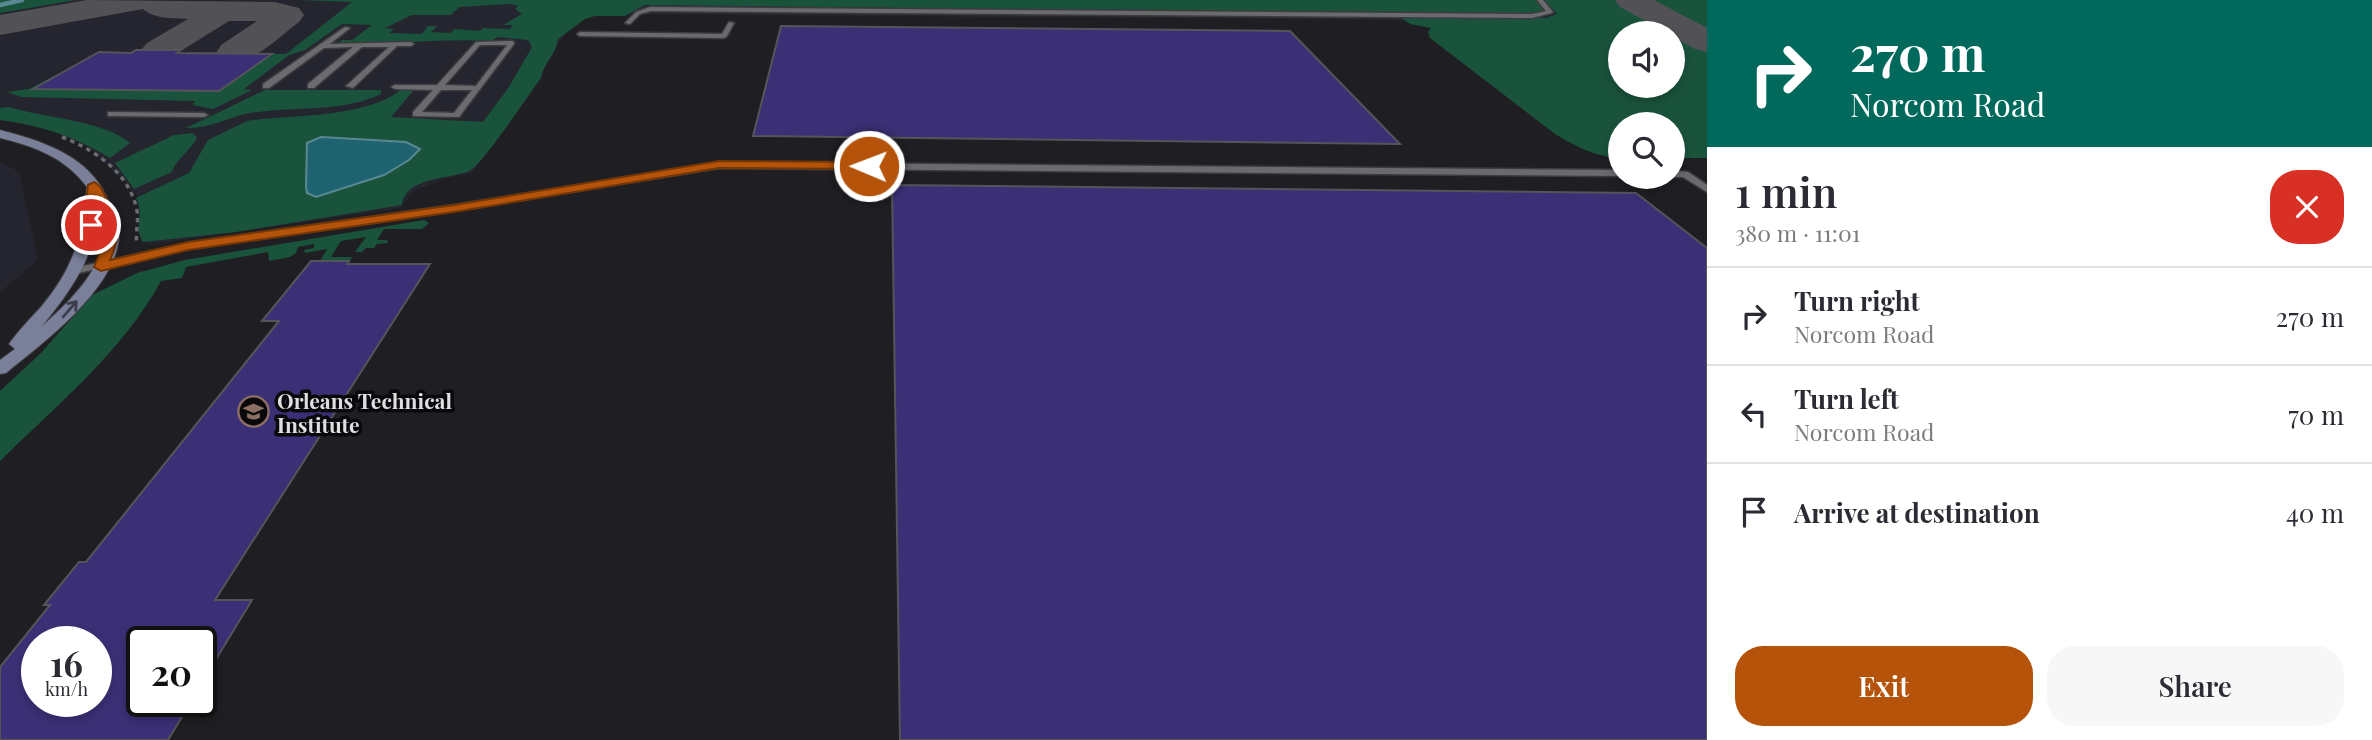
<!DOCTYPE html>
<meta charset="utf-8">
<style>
body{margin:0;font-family:"Playfair Display",serif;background:#f7f7f7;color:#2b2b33;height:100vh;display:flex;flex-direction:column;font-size:26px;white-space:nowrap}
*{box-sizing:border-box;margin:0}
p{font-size:23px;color:#7c7c81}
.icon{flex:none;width:38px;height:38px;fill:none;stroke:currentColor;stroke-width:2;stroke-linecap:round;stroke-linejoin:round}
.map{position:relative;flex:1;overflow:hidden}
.side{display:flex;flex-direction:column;background:#fff;width:665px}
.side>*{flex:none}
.top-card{background:#00695c;color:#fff;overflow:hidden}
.fabs{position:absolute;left:1608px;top:21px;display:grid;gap:14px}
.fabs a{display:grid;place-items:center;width:77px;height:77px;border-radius:50%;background:#fff;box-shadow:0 4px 10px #0003;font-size:35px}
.speed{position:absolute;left:21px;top:626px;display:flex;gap:14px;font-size:35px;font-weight:700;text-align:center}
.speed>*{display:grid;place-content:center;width:91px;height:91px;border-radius:50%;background:#fff;box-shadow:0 4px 10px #0003;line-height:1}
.speed small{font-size:18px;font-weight:400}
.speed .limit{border:4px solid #111;border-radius:10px;background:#fff;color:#111}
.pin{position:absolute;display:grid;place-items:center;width:60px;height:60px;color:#fff;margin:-30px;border:4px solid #fff;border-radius:50%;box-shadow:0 2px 7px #0007}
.me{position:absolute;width:77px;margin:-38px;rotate:271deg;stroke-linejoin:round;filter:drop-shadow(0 0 5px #0008)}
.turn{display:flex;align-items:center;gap:24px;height:147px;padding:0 28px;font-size:32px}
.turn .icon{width:91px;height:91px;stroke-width:2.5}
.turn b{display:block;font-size:49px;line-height:60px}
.round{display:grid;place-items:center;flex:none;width:74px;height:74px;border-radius:28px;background:#f7f7f7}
.summary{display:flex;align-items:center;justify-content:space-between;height:119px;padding:0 28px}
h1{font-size:42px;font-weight:600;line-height:52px}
.cta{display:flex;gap:14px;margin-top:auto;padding:14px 28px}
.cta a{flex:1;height:80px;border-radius:28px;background:#b45309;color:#fff;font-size:28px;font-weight:600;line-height:80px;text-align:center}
.cta a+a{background:#f7f7f7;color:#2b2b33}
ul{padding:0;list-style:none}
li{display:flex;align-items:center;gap:21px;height:98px;padding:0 28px;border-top:2px solid #e1e1e2}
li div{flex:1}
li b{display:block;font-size:26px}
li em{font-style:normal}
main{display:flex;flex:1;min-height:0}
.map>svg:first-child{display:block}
.built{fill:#25252f}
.green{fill:#1a533c;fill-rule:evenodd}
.water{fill:#1f6270;stroke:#598892;stroke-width:2}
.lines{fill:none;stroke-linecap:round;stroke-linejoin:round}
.stream{stroke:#598892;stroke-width:4.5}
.taxiway{fill:#525256;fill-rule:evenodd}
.building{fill:#3b3076;stroke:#555459;stroke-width:2;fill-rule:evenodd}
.lane-casing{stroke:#3c3c3f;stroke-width:3}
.secondary-casing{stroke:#3c3c3f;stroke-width:2}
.path{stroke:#6b6b6f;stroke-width:3.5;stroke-dasharray:4.5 4.5;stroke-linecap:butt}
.lane{fill:#6a6a6f;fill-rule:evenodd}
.secondary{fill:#7a809a;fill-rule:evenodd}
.oneway{stroke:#3c3f4b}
.route{fill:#b45309;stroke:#753606;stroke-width:2}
.labels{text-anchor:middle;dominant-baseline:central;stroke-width:7;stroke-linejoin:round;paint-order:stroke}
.poi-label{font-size:21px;font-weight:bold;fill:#dfdfe2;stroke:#09090b;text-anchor:start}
</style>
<main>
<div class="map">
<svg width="1707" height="740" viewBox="0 0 1707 740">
<rect width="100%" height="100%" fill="#1f1f23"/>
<path class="built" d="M0 0H1707V92L1673 33H1620L1541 21 579 14 472 173 446 178 416 190 400 208 146 245 147 205 79 137 0 119Z
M0 161 19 172 38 260 0 292Z"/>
<path class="green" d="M0 0H76L0 13Z
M299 0H1537L1545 9V12L1532 15 645 5 625 16H595L585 19 558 39C556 55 544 62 541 78 530 93 483 163 471 170 453 180 406 175 402 205L236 232 143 242C133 226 145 218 136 198L189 173 208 140 247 121C294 114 374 119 407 84H419L391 117 483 122 509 87 532 47 528 40 497 37 492 41C440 38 389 45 337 44L342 40H352L372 25 342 24 305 50 289 55 244 89 252 90 213 109 193 105 195 101 21 97 7 92 29 89 99 53 34 89 219 91 272 54H286L352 2ZM511 4 518 6 515 9 522 14 503 25H513L510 29 483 28 480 31 455 29 450 33 431 32 437 26H428L422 34 389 33 394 29 385 28 412 15H451L459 7Z
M1544 0H1616L1707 51V158H1673V124H1620V158C1596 157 1575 146 1555 134L1430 38 1428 32 1431 28 1410 24 1397 15 1546 18 1557 14ZM1620 33H1673V86H1620Z
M1645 0H1707V31Z
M265 90H381V94C343 113 292 106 250 113 228 117 210 129 186 128Z
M9 107C44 118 103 120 130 143L110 158C76 137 40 125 0 120V108Z
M193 133 197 138C191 150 176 159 172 172L134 189 115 163 174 135Z
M424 220 429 223 422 229H384L377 240H387L388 243 377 244 374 248H366L362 252H355L366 237 341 241 331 257H353L349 261H320L327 249 305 253 304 250 314 248V244L298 247 296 253 290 257 269 261 268 252 186 267 182 278 161 281C123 351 56 406 0 461V391L41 353 92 295 137 273 185 260Z"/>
<path class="water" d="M321 137 406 142 420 149 409 160 384 175 316 197 307 193 306 187 307 143Z"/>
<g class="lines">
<path class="stream" d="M0 5 22 0"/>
<path class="taxiway" d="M87 0 275 2 299 8 304 15 299 22C277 38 251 68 221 61L216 53 221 45 257 21H229L171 57 159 61 147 57 141 50 147 43 188 19C173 18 154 19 143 9L0 35V15Z
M1615 0H1654L1707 28V52L1695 49 1673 37V33H1667L1620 7Z"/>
</g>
<path class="building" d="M781 26 1290 31 1400 144 753 136Z
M136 50H181L177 53 272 54 219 91 33 89 99 52 131 53Z
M892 185 1636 193 1707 248V740H900Z
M311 261H349L347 264H430L215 600H252L201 684V642H142V702H191L168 740H0V667L50 605H44L79 562H86L279 321H262ZM37 642H96V702H37Z"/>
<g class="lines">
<defs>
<path id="lane" d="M1537 0H1543L1553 12 1552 13 1532 18 651 11 640 14 630 24 625 23 636 12 650 7 1532 14 1546 11Z
M729 22 734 23 727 36 724 38 580 36 577 34 580 32 722 34Z
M345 27 350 28 330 44 411 42 414 44 411 46H397L353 88 346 86 389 47H362L314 88H308V84L353 47 324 48 269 88H263V84Z
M512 41 514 42V44L459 117 413 116V112L433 90 395 89 391 87 395 85H437L476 42ZM480 45H507L476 86 445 85ZM441 90H472L454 113 422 112Z
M108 112 204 113 208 115 204 117 111 116H108Z
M719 162 1620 170V176L719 168 454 211 188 249 74 274 69 271 74 268 188 243 454 205Z
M1673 171 1688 172 1707 185V192L1683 177H1673Z"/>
<path id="secondary" d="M0 130C39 140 83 154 103 190 107 200 115 209 118 219 131 279 46 340 6 373L0 374V360L15 349 9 344C18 331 30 319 41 307 74 267 82 238 87 187 66 158 34 146 0 138ZM99 208C121 253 72 300 42 326 71 291 96 255 99 208Z"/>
</defs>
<use href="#lane" class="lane-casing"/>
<use href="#secondary" class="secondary-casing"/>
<path class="path" d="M62 137C95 150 130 173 137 211 139 222 135 233 137 244"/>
<use href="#lane" class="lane"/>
<use href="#secondary" class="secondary"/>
</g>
<defs><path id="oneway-shaft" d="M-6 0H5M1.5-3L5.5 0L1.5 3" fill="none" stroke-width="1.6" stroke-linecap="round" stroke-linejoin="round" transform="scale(1.75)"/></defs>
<use class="oneway" href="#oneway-shaft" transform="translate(70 309) rotate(-49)"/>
<path class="route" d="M719 161 869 162 875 166 869 169 719 168 454 212 188 250 101 271 94 267C103 246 109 228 98 207L95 228H86L84 225 88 185 94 182C101 185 103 192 107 200 119 223 121 236 110 260L188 242 454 205Z"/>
<defs>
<symbol id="university-ring" viewBox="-11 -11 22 22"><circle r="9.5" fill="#09090b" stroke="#8d6e63" stroke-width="1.5"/><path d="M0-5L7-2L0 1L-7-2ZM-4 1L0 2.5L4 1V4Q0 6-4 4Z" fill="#8d6e63"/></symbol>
</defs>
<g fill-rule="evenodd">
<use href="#university-ring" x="236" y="394" width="35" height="35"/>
</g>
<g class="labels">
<g class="poi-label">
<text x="277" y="400">Orleans Technical<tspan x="277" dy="24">Institute</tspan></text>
</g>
</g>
</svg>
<div class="fabs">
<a><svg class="icon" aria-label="sound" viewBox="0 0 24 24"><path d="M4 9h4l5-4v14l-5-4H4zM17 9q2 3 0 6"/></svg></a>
<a><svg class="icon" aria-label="search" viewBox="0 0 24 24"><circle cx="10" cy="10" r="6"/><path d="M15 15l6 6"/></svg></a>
</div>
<div class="speed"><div>16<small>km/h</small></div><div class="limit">20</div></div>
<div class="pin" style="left:91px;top:225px;background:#d93025"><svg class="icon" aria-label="arrive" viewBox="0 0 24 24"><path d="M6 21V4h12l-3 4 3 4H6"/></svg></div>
<svg class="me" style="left:869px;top:166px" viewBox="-20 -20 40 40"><circle r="17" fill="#b45309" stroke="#fff" stroke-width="3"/><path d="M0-11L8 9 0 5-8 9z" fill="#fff"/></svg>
</div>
<section class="side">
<div class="top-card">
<div class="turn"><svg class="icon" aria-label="right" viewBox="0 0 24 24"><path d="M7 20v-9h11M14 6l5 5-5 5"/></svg><div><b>270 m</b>Norcom Road</div></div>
</div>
<div class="summary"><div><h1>1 min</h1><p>380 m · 11:01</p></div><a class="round" style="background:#d93025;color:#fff"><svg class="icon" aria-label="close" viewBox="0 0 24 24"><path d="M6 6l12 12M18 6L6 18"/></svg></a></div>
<ul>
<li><svg class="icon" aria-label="right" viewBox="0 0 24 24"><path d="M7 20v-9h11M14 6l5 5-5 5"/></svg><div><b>Turn right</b><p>Norcom Road</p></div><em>270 m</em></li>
<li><svg class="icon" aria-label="left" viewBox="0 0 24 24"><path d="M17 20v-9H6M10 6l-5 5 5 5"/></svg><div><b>Turn left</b><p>Norcom Road</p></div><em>70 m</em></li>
<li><svg class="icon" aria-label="arrive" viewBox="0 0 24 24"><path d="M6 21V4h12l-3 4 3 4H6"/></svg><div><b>Arrive at destination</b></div><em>40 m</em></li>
</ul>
<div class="cta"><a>Exit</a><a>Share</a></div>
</section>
</main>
